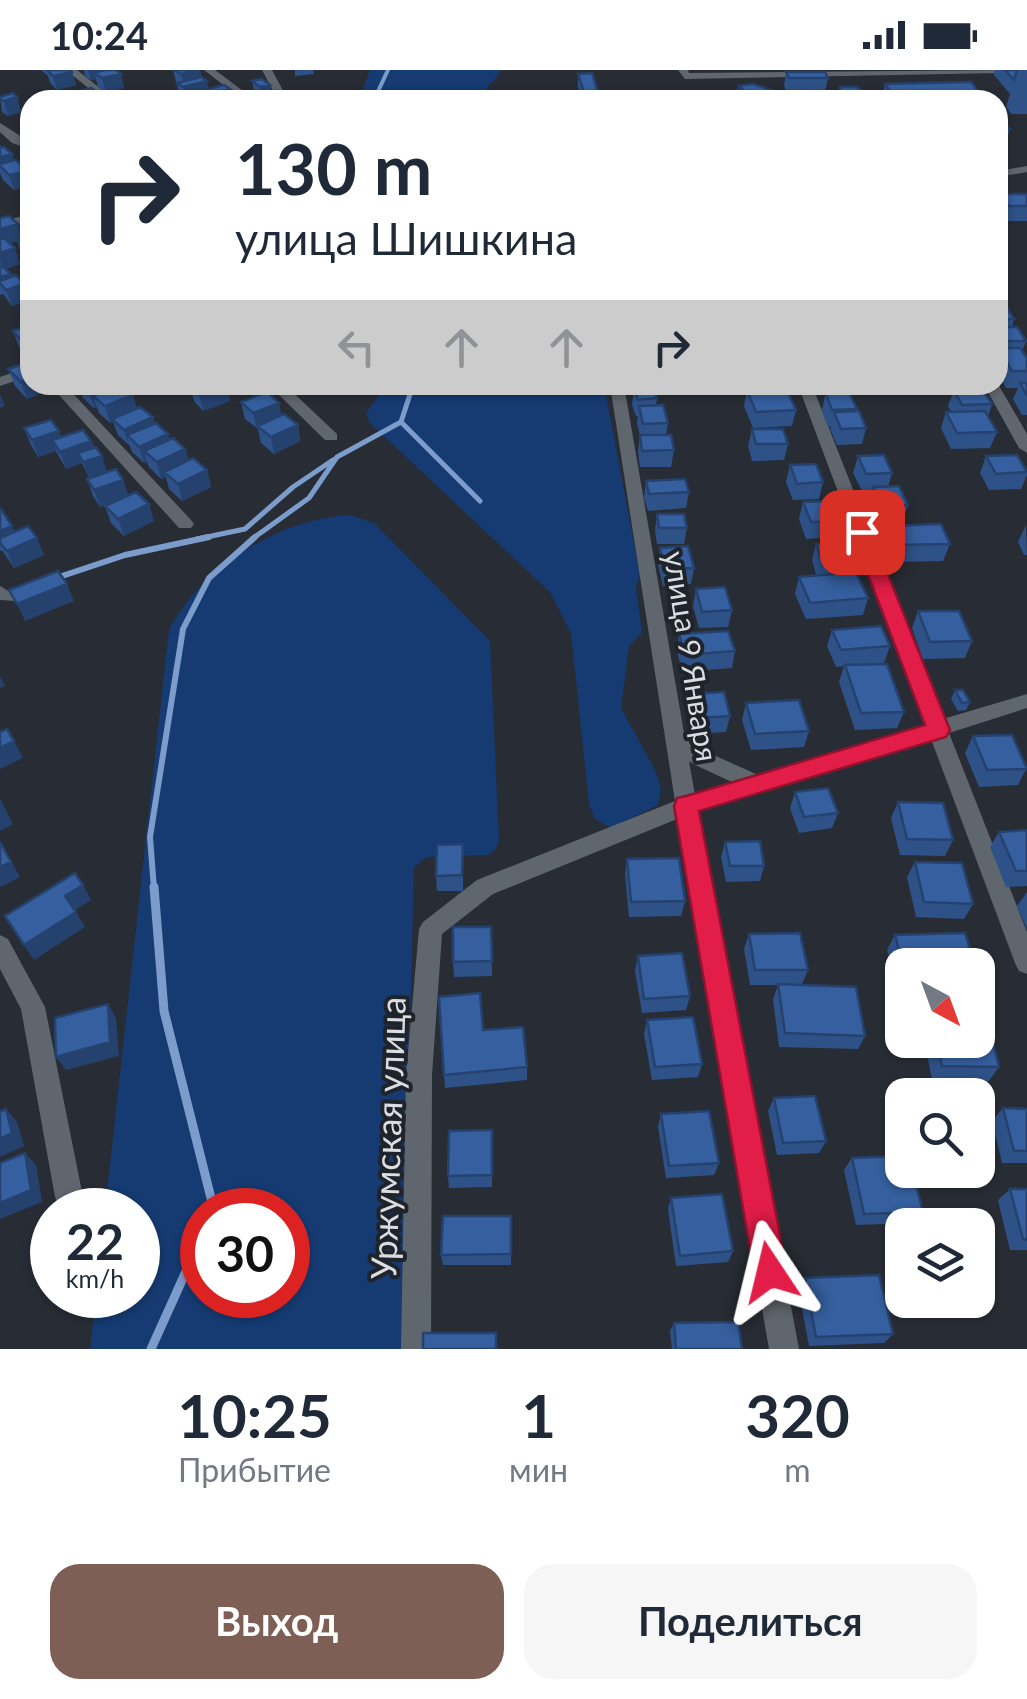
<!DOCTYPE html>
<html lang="ru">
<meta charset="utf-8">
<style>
body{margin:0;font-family:Lato,sans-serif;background:#f6f6f7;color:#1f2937;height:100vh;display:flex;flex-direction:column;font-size:38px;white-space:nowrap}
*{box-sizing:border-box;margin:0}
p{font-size:32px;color:#747a83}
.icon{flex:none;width:55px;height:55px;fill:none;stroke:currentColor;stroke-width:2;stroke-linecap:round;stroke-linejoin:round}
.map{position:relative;height:1279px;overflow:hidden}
.sheet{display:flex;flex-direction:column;background:#fff;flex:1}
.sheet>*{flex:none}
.hud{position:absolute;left:20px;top:20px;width:988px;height:305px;border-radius:30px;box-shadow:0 2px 8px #0004;background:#fff;color:#1f2937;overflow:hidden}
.needle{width:65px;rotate:139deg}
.buttons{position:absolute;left:885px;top:878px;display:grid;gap:20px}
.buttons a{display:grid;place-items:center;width:110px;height:110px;border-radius:20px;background:#fff;box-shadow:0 2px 8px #0004;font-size:50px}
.speed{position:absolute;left:30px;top:1118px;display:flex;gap:20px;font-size:50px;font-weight:700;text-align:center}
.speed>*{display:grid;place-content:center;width:130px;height:130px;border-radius:50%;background:#fff;box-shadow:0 2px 8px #0004;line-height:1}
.speed small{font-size:25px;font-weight:400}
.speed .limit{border:15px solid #d22;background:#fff;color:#111}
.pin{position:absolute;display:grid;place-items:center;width:85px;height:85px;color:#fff;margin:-42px;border-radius:20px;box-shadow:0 5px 15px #0006}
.me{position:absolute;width:110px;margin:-55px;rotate:350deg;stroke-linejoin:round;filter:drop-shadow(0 0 8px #0008)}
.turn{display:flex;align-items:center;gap:35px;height:210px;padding:0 50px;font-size:45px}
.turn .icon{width:130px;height:130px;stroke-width:2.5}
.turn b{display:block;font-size:70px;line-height:85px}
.lanes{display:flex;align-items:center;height:95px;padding:0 50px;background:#0003;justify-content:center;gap:50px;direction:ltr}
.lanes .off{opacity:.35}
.eta{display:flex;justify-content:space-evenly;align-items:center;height:170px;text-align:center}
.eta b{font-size:60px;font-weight:700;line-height:70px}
.primary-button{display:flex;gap:20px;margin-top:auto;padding:20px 50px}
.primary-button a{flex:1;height:115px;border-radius:30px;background:#7d5f55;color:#fff;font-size:40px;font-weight:700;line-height:115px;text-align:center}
.primary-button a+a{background:#f6f6f7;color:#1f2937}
.status{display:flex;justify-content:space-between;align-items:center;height:70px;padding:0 50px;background:#fff;direction:ltr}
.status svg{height:28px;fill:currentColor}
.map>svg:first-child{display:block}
.green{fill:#153b72;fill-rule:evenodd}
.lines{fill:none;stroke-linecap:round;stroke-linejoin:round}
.stream-far3{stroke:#7c9ccb;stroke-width:4}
.stream-far2{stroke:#7c9ccb;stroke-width:5}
.stream-far1{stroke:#7c9ccb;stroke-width:6}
.stream{stroke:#7c9ccb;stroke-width:9}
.street{fill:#60666e;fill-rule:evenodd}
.wall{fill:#2e5288}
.shaded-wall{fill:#25426f}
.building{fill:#355f9e;stroke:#25426f;stroke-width:2.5}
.route{fill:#e11d48;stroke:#92132f;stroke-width:2.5}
.labels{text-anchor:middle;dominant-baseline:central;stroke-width:8;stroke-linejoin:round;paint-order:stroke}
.street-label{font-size:30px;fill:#dadde2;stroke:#1f242b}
.near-street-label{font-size:35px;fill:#dadde2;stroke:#1f242b}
</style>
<div class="status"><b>10:24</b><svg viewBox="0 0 49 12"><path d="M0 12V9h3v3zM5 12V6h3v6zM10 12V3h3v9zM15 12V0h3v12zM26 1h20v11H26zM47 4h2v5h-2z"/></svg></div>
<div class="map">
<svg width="1027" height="1279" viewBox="0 0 1027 1279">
<rect width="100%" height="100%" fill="#282d35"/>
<path class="green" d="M370 0H502L477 30H359Z
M387 315H604L640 505 636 517 642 563 629 576 621 638 656 702 661 719 658 735 611 758 595 749 589 734 571 563 550 522 370 353 366 343Z
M350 445 374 453 490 571 499 771 495 780 487 785 427 787 414 797 402 1279H90L96 1225H138V1140H105L169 560C203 496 279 449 350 445ZM202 1140H288V1225H202Z"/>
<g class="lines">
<path class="stream-far3" d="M374 30 388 0"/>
<path class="stream-far2" d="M401 352 480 431
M197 469 245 459 293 417 333 390
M252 469 309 428 337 387 401 352 413 315"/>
<path class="stream-far1" d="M56 508 125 485 209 467
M154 819 150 767 183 559 209 508 255 467"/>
<path class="stream" d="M154 817 164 941 214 1140
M151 1279 202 1166"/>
<path class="street" d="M66 0H77L115 30H103Z
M204 0H215L255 30H243Z
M262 0H272L288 30H278Z
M678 0H688L689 3 1006 0 1001 3 685 9Z
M0 53 30 72V79L12 73 0 62Z
M1027 96V102L998 107V101Z
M30 144V152L0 160V152Z
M30 297V306L0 316V307Z
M998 314 1027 364V383L1019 378 984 315Z
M50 315H65L191 450 194 454 191 458H179Z
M269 315H285L337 364V370H325Z
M610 315H624L684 663 707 682 758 705 925 654 798 315H812L943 649 1027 624V638L949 663 1027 862V904L1019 901 1015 893 931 669 698 741 799 1279H769L677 749 493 824 442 864 432 1005 431 1279H401L406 1005 419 859 423 852 477 810 675 731ZM689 691 693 694 734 713 695 725Z
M0 516 18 527 15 531 0 530Z
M0 865 8 869 45 937 83 1127 79 1137 71 1140 59 1137 55 1127 21 939 0 899Z"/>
</g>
<path class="wall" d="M41 0H71L76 15 57 20 50 13 48 6Z
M84 0H103L124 18 106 22 98 17 96 9 91 10 85 6Z
M173 0H200L201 7 209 19H230L231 26 245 30H199L198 28 184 30 180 27Z
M295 0H313L314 4 295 6Z
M995 0H1027V44H1011L1006 37 1010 24 994 5Z
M786 2 828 8 825 22H787L784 16Z
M578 4 599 25 598 30H582L578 17Z
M252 11 270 15 272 29 261 30 255 25Z
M885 14 985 30H737L739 16 795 28 796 23 883 22Z
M0 27H17L21 42 8 46 2 42Z
M998 45 1010 59 1005 74H998Z
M0 74 1 78 12 84 14 91 30 110V116L14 120 3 110 0 103Z
M1000 124H1027V151H1003L998 143V132Z
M0 148 23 169 30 167V194L22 186 17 171 10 173 20 194 5 199 12 207 24 214 30 230 12 236 3 224 0 225Z
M998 236 1014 249 1012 257 1026 271 1022 281 1027 288V345H1022L1013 329 1018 318H1006L998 303Z
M30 255 26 285 19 277 13 261Z
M8 299 44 322 27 329 15 316Z
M79 315H118L137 338 153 347 154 353 170 369 185 379 189 391 207 400 211 417 182 431 169 419 166 407 161 409 149 397 147 392 144 393 132 382 130 376 118 365 113 352 110 353 99 343 97 337 94 338 83 328Z
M190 315H226L230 331 203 341 194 331Z
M761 315H787L786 318 796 340 792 356 753 358 744 336 747 320 760 319Z
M816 315H846L844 323 857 339 856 341 866 358 862 374 837 375 830 359 831 356 828 357 822 341 825 325H821Z
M938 315H970L969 318 940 319Z
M634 318 657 328 656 336 668 353 666 365 674 380 671 397H640L638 382 640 365 637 353 638 346H636L632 335Z
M954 320 992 334 988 346 997 362 990 378 951 379 941 358 946 342H951L948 336Z
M241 332 279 333 281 345 298 355 300 371 274 384 261 373 258 359 245 349Z
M24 358 59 361 61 367 91 371 107 402 123 410 128 425 154 451 124 466 111 453 105 436 111 433 100 437 93 426 87 409 89 408 82 393 66 399 56 381 38 387 31 375Z
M752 359 788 374 784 390 752 391 748 376Z
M858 386 892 403 888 417 908 435 902 452 876 453 868 434 872 421H862L853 403Z
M986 386 1027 401V405L1021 419 989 420 980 403Z
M790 395 823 412 819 429 793 430 786 412Z
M646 411 689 422 686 438 648 441 644 428Z
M803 432 838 451 833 467 806 469 799 449Z
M0 439 15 462 44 485 14 498 2 480 0 481Z
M657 444 687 458 684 474H657L655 461Z
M1026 455 1027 485H1024L1018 472Z
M890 456 950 474 943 491 892 492 884 472Z
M816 474 852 487 847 503 868 528 863 545 806 549 795 524 799 507 834 504H816L812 490Z
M660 478 694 498 691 514 663 516 658 494Z
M696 519 732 540 728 557 699 558 693 536Z
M918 541 972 571 965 588 923 589 912 558Z
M832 560 890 576 884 593 859 595 904 642 897 658 855 660 839 612 844 596 836 597 827 576Z
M679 564 735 581 732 598 682 602 677 581Z
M955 620 970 632 966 640 958 641 951 629Z
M692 624 730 646 726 662 695 664 689 640Z
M746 633 809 661 804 677 751 680 742 650Z
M973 666 1027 697 1018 715 979 717 965 683Z
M795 722 838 743 832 758 799 763 790 738Z
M898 732 953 770 945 786 900 785 891 748Z
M1027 760V816L1006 817 990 777 999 762Z
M725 772 764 796 760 811 726 812 721 787Z
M463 774V821H437L436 806Z
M627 789 685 831 681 846 629 847 625 804Z
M915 792 973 834 964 849 916 847 907 807Z
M1027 822V859L1017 836Z
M491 857 492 906 454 907 453 892Z
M749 864 808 900 802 914 865 966 858 979 779 977 773 929 778 915H750L744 879Z
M895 865 975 895H902V927H900L887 880Z
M638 886 690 926 686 940 642 943 635 901Z
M647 950 702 994 698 1007 652 1010 644 964Z
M483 960 527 997V1010L445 1018 444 1005Z
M924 970H978L999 997 989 1011 932 1009Z
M774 1028 826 1071 819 1083 777 1085 768 1041Z
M1003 1038 1027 1039V1093H1002L992 1051Z
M661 1044 719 1093 714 1105 666 1108 658 1057Z
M492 1060V1117L449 1118 448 1106Z
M852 1088 923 1142 913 1153 856 1155 844 1100Z
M1010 1119H1027V1180H1010L998 1130Z
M671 1128 733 1181 728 1192 676 1196 668 1139Z
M511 1146V1195H443L441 1185Z
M805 1208 893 1264 884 1273 809 1276 798 1217Z
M674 1253 742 1279H672L670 1261Z"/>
<path class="shaded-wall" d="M88 0H103L94 3 96 9 91 10Z
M200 0 202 12 207 11 210 25 230 19 232 30H204L203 26 197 22 198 28 186 30 181 4Z
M72 2 76 15 57 20 53 6Z
M121 4 124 18 106 22 102 8Z
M270 15 272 29 262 30 260 17Z
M99 23 101 30H80L79 29Z
M17 27 21 42 8 46 4 31Z
M12 84 16 99 0 96V87Z
M27 101 30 116 14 120 9 105Z
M998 111H1003L998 126Z
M18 154 23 169 0 176V159Z
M30 177V194L25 179Z
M15 178 20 194 3 199 0 190V183Z
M11 204 15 217 24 214 30 230 12 236 6 220 0 213V207Z
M30 266V284L26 285 20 269Z
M30 309V315H41L44 322 27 329 21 312Z
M105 315H118L93 326 97 337 94 338 89 322Z
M226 315 230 331 203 341 199 325Z
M0 324 5 336 0 338Z
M133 325 138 341 112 349 113 352 110 353 105 336Z
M279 333 282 349 257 356V360L253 343Z
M153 347 157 364 127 365 129 376 124 360Z
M298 355 300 371 274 384 271 367Z
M59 361 65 378 52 370 56 381 38 387 32 370Z
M168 364 173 381H144L147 392 144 393 139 377Z
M91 371 96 387 102 386 107 402 89 408 83 392 78 383 82 393 66 399 60 382Z
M185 379 190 396 164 402 166 407 161 409 157 392Z
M207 400 211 417 182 431 178 414Z
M123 410 129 427 100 437 94 420Z
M149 434 154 451 124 466 118 449Z
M12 456 20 473H0V461Z
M37 468 44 485 14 498 7 481Z
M67 514 74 531 25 551 17 534Z
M0 606 5 616 0 618Z
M14 671 23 688 0 699V678Z
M0 728 13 754 0 761Z
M0 771 20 807 1 817 0 816Z
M83 815 91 830 73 841 65 826Z
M76 842 85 857 34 890 24 875Z
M108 934 116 948 119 986 66 1000 56 987Z
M6 1039 17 1052 24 1076 0 1087V1069Z
M25 1083 36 1095 42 1132 0 1149V1133Z"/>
<path class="building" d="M47 0H71L72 2 53 6Z
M105 0H116L121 4 102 8 94 3Z
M174 0H197L181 4Z
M1005 0H1017L1014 10Z
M786 2H825L828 8H789Z
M592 3 599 25 585 26 578 4Z
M201 7 207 11 183 17 177 13Z
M262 9 270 15 260 17 252 11Z
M971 12 985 30H880L865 22 890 21 885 14Z
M753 14 801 30H742L739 26 744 25 739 20H743L739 16Z
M224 15 230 19 203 26 197 22Z
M840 17H856L880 30H837L834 25H840Z
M91 18 99 23 79 29 71 23Z
M839 22V25H834L833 30H801L796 23Z
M13 23 17 27 4 31 0 29V27Z
M144 24 151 29 134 30 130 27Z
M238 24 245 30 219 29Z
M319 27 320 30 299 29Z
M998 45 1010 59 998 60Z
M4 77 12 84 0 87V78Z
M16 90 27 101 9 105 0 96V94Z
M1000 124H1027V136H1009Z
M9 146 18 154 0 159V148Z
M30 167V177L25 179 17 171Z
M4 168 15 178 0 183V169Z
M2 196 11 204 0 207V197Z
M16 205 24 214 6 220 0 213V211Z
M998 236H1006L1014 249 998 250Z
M30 255V266L20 269 13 261Z
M998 257H1017L1026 271H998Z
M999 278H1020L1027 288V301H1012Z
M26 293 30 297V309L21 312 8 299Z
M1020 313H1027V326Z
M81 315H105L89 322Z
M120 315 133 325 105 336 93 326Z
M190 315H226L199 325Z
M653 317 657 328 638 330 634 318Z
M786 318 796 340 756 342 747 320Z
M982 319 992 334 962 335 954 320Z
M267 322 279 333 253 343 241 332Z
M849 323 857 339 832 340 826 324Z
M663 335 668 353 643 354 639 336Z
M140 337 153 347 124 360 112 349Z
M859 341 866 358 841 359 834 342Z
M985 341 997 362 957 363 946 342Z
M284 344 298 355 271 367 257 356Z
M51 350 59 361 32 370 24 358Z
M156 353 168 364 139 377 127 365Z
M752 359H783L788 374H756Z
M83 360 91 371 60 382 52 370Z
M640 365H671L674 380 642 381Z
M173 368 185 379 157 392 144 381Z
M96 377 102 386 83 392 78 383Z
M884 385 892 403 866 404 858 386Z
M1017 385 1027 402 996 404 986 386Z
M193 388 207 400 178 414 164 402Z
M816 394 823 412 797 414 790 395Z
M116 399 123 410 94 420 87 409Z
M685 409 689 422 649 424 646 411Z
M899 416 908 435 881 436 873 417Z
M136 422 149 434 118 449 105 436Z
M830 431 838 451 811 452 803 432Z
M0 439H1L12 456 0 461Z
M657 444H684L687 458H659Z
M941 454 950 474 898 475 890 456Z
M28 456 37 468 7 481 0 473V468Z
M846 473 852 487 821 488 816 474Z
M688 476 694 498 665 499 660 478Z
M58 501 67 514 17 534 9 520Z
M856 502 868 528 810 533 799 507Z
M725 517 732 540 702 542 696 519Z
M918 541H959L972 571 930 572Z
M881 556 890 576 841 580 832 560Z
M728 561 735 581 685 585 679 564Z
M887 594 904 642 861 643 845 595Z
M955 620H963L970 632 962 633Z
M724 622 730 646 698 648 692 624Z
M799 630 809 661 755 664 746 633Z
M7 659 14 671 0 678V662Z
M1012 665 1027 699 987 700 973 666Z
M828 718 838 743 804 747 795 722Z
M898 732 943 733 953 770 907 769Z
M1027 760V801H1016L999 762Z
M760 771 764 796H730L725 772Z
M0 772 11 792 0 797Z
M463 774 462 805 436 806 437 775Z
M679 788 685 831 631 832 627 789Z
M915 792 962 793 973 834 924 832Z
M75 803 83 815 65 826 76 842 24 875 5 846Z
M453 857H491L492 891 453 892Z
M800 863 808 900H755L749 864Z
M965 863 975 895H903L895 865Z
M682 883 690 926 644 929 638 886Z
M778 914 856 917 865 966 785 963Z
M480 923 483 960 523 957 527 997 444 1005 439 927Z
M108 934 110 972 56 987 55 948Z
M693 947 702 994 655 997 647 950Z
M978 957H989L999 997 942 996 936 970H978Z
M815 1026 826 1071 783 1073 774 1028Z
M1003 1038 1027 1039V1081H1014Z
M6 1039 12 1063 0 1069V1042Z
M709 1041 719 1093 669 1096 661 1044Z
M492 1060V1105L448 1106 449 1061Z
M25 1083 31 1120 0 1133V1093Z
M902 1086V1100H912L923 1142 864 1144 852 1088Z
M1010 1119H1027V1170L1023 1169Z
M722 1124 733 1181 680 1186 671 1128Z
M443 1146H511V1184L441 1185Z
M879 1205 893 1264 816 1267 805 1208Z
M738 1252 742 1279H676L674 1253Z
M423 1263H496V1279H423Z"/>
<path class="route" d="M862 455 871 462 950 660 946 667 699 741 787 1202 782 1213 770 1218 759 1213 754 1202 674 736 677 728 686 726 925 655 852 462Z"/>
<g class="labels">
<g class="street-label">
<text transform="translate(692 586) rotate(81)">улица 9 Января</text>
</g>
<g class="near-street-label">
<text transform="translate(387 1068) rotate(-88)">Уржумская улица</text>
</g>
</g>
</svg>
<div class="buttons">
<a><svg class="needle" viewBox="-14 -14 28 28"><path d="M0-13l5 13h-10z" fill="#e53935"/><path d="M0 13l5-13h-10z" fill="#747a83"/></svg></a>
<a><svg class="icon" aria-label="search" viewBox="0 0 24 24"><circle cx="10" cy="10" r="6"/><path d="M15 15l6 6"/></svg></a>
<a><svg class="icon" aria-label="layers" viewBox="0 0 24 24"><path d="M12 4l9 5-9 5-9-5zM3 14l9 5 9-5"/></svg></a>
</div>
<div class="speed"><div>22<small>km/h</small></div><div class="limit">30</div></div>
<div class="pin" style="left:862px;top:462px;background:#d93025"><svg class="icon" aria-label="arrive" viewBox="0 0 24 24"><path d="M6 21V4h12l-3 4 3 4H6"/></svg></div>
<svg class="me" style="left:770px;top:1202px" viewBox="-20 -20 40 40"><path d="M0-17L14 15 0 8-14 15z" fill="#e11d48" stroke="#fff" stroke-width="4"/></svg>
<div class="hud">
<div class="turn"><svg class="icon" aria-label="right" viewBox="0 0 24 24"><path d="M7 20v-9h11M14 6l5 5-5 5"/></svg><div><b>130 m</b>улица Шишкина</div></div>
<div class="lanes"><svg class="icon off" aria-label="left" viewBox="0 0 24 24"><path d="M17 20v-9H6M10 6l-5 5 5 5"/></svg><svg class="icon off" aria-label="ahead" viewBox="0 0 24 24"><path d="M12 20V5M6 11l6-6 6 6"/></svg><svg class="icon off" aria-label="ahead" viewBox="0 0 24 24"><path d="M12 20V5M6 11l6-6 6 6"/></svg><svg class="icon" aria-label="right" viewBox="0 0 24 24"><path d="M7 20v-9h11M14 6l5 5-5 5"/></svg></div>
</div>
</div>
<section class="sheet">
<div class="eta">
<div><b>10:25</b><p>Прибытие</p></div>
<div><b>1</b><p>мин</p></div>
<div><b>320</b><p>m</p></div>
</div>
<div class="primary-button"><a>Выход</a><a>Поделиться</a></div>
</section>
